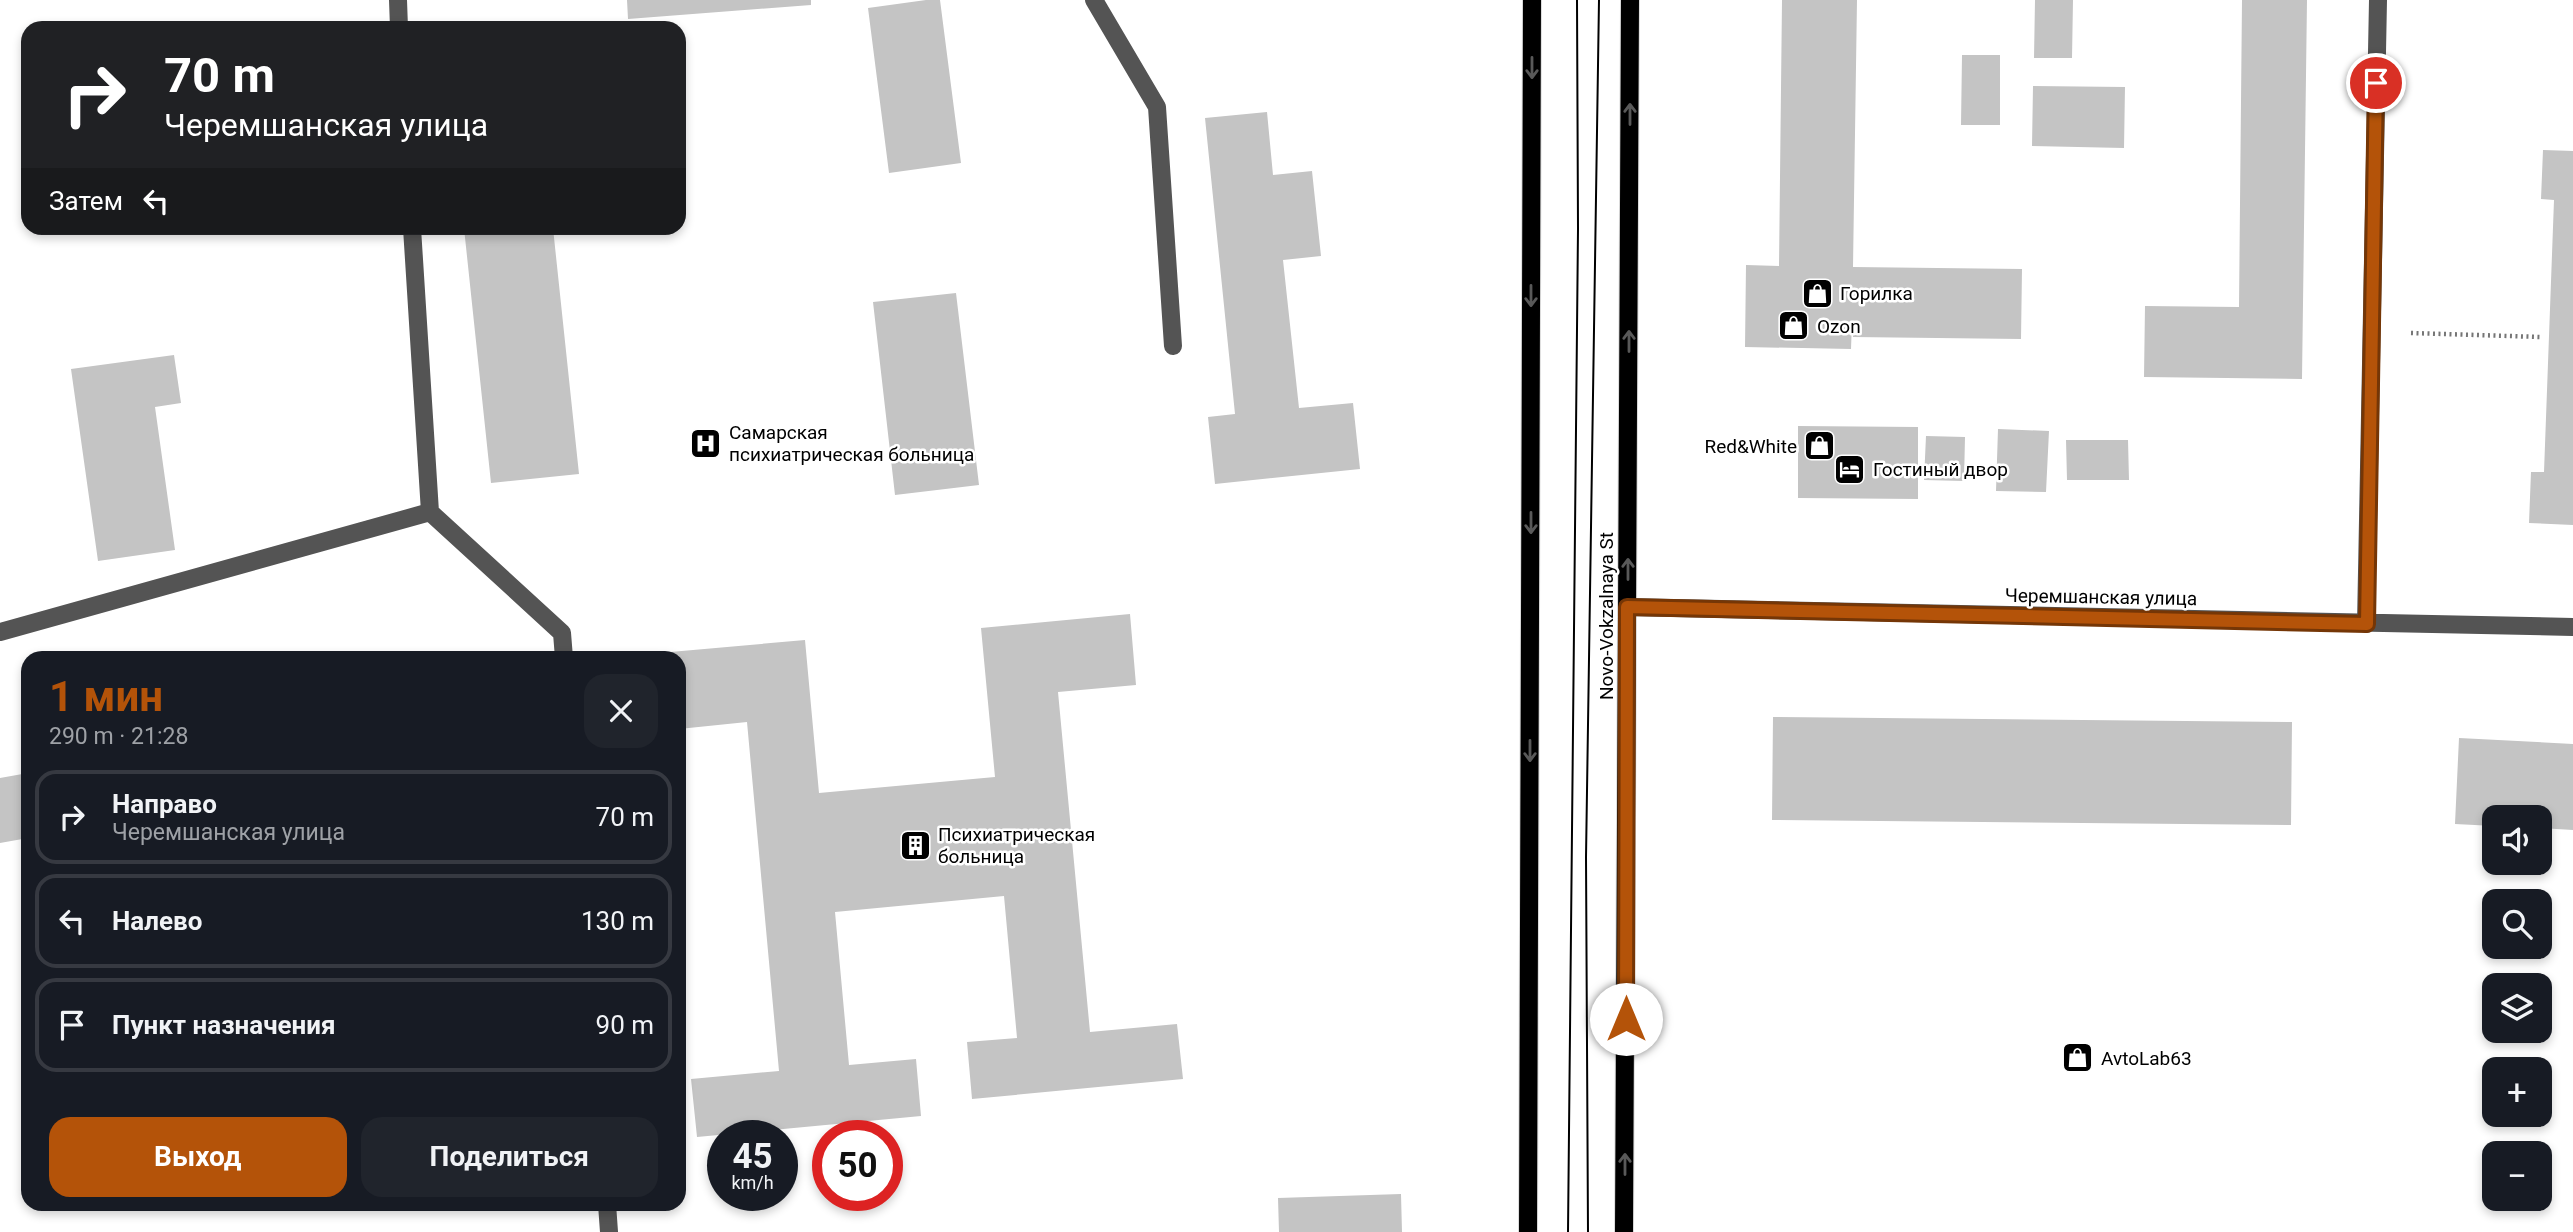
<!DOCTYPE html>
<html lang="ru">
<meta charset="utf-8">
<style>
body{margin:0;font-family:Roboto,sans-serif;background:#20242c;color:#f1f3f6;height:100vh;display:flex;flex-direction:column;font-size:26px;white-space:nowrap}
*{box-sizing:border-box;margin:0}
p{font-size:23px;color:#9ea1a6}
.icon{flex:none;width:38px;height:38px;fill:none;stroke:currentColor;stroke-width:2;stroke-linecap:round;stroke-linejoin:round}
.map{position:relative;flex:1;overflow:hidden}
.panel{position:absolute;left:21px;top:651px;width:665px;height:560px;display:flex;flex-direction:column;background:#171b24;border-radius:21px;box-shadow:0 4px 10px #0003}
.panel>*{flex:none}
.guide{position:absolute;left:21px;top:21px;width:665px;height:214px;border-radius:21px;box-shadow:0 4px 10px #0003;background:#202124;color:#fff;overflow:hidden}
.tools{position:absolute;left:2482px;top:805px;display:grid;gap:14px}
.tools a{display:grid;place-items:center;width:70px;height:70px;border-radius:14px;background:#171b24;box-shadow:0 4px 10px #0003;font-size:35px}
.speed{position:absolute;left:707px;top:1120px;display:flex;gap:14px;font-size:35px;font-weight:700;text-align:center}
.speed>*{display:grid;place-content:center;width:91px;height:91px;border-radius:50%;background:#171b24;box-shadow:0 4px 10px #0003;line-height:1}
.speed small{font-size:18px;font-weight:400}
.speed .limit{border:10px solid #d22;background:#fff;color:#111}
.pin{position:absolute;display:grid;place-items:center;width:60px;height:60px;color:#fff;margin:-30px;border:4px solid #fff;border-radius:50%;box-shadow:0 2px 7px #0007}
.me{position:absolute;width:77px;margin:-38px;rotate:0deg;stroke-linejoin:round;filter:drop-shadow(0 0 5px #0008)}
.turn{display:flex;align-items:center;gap:24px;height:147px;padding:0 28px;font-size:32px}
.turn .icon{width:91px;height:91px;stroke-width:2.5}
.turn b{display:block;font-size:49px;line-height:60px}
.then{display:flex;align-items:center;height:66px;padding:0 28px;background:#0003;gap:14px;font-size:26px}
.round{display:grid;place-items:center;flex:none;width:74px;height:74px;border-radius:21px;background:#20242c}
.overview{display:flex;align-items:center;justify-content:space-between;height:119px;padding:0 28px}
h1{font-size:42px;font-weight:700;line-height:52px;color:#b45309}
.primary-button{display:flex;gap:14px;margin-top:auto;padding:14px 28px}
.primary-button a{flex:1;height:80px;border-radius:21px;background:#b45309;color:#fff;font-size:28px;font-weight:700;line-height:80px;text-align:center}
.primary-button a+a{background:#20242c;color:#f1f3f6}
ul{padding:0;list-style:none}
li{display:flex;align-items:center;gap:21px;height:94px;margin:0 14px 10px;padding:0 14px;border:4px solid #363941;border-radius:21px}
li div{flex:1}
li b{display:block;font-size:26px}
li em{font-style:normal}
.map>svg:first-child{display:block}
.building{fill:#c4c4c4}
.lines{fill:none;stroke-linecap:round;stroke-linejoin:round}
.major-casing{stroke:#dbdbdb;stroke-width:20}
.path{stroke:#767676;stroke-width:4.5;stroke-dasharray:2 3.5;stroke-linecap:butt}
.minor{stroke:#545454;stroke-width:18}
.major{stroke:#000;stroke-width:18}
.tram{stroke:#000;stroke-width:2}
.oneway{stroke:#595959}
.route-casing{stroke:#753606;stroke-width:18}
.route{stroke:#b45309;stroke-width:12}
.labels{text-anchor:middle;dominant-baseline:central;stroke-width:5;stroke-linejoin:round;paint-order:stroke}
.poi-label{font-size:19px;fill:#000;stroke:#fff;text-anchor:start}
.street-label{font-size:19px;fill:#000;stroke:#fff}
</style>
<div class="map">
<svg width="2573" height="1232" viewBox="0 0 2573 1232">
<rect width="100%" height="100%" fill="#fff"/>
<path class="building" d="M627 0H811V5L628 19Z
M926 0H940L961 163 889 173 868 8Z
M1782 0H1857L1853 267 2022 269 2021 339 1853 337 1852 321 1851 349 1745 347 1746 265 1779 266Z
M2035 0H2073L2072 58H2034Z
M2242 0H2307L2302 379 2144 377 2145 306 2239 307Z
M1962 55H2000V125H1961Z
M2033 86 2125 87 2124 148 2032 146Z
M1267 112 1273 175 1312 171 1321 256 1283 260 1299 408 1353 403 1360 469 1215 484 1208 417 1235 414 1205 118Z
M2543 150 2573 151V525L2529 523 2531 472H2544L2554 200 2541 199Z
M464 228H553L579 474 491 483Z
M956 293 979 485 895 495 873 302Z
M174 355 181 403 155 407 175 550 98 561 71 369Z
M1798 426 1918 427V499L1798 498Z
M1998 429 2049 431 2046 492 1996 491Z
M1926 436 1965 437 1964 481 1924 480Z
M2066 440H2128L2129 480H2067Z
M1130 614 1136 685 1058 692 1090 1032 1177 1024 1183 1079 972 1099 967 1042 1017 1038 1004 896 835 912 849 1065 916 1059 921 1116 697 1137 691 1079 779 1071 747 722 679 729V658H660L659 653 805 640 819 793 995 777 981 628Z
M1773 717 2292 722 2291 825 1772 820Z
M2459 738 2573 744V830L2539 828V817H2494V826L2455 824Z
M28 773V838L0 843V778Z
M1401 1194 1402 1232H1279L1278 1198Z"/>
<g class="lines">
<defs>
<path id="major" d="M1528 1232 1532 0
M1624 1232 1630 0"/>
</defs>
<use href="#major" class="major-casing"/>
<path class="path" d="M2411 333 2541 337"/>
<path class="minor" d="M398 0 399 28
M1094 0 1157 107 1173 346
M412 228 430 512 562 633 564 658
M1627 607 2573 627
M2366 624 2378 0
M0 632 430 512
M607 1204 609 1232"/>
<use href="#major" class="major"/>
<path class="tram" d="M1568 1232 1578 229 1577 0
M1588 1232 1586 857 1599 0"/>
</g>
<defs><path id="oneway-shaft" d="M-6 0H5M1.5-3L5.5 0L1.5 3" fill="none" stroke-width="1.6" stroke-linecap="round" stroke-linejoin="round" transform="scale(1.75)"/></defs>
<g class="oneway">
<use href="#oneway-shaft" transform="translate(1532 68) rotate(90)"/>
<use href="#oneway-shaft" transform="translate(1630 114) rotate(-90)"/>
<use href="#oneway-shaft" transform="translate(1531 296) rotate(90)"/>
<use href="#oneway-shaft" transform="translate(1629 341) rotate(-90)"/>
<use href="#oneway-shaft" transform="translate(1531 523) rotate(90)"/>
<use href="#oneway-shaft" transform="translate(1628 569) rotate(-90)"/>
<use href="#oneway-shaft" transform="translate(1530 751) rotate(90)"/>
<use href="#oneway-shaft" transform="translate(1625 1164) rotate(-90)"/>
</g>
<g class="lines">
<defs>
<path id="route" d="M1626 1019 1627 607 2367 624 2376 83"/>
</defs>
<use href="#route" class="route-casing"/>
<use href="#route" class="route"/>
</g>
<defs>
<symbol id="shop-square" viewBox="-11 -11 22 22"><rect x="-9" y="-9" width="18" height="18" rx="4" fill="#000" stroke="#fff"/><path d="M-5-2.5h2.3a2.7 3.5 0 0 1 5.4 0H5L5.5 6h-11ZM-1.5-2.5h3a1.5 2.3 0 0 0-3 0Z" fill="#fff"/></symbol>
<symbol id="hospital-square" viewBox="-11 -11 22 22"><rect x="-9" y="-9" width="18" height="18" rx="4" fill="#000" stroke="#fff"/><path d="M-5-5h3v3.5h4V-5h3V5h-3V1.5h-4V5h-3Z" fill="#fff"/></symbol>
<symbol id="hotel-square" viewBox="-11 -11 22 22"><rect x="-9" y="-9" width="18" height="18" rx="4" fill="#000" stroke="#fff"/><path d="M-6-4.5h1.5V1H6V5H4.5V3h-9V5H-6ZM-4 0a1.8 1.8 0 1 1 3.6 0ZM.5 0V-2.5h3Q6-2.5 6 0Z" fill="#fff"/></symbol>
<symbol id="building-square" viewBox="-11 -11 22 22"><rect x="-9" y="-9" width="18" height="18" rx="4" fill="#000" stroke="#fff"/><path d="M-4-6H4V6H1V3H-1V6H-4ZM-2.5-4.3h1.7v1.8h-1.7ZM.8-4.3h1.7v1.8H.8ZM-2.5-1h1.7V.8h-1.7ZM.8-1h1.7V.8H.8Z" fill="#fff"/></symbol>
</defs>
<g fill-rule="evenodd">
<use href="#shop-square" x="1800" y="276" width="35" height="35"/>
<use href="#shop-square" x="1776" y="308" width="35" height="35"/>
<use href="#hospital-square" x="688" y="426" width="35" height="35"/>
<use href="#shop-square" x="1802" y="428" width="35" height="35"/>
<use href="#hotel-square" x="1832" y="452" width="35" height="35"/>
<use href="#building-square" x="898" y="828" width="35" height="35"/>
<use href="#shop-square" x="2060" y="1040" width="35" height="35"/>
</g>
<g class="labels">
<g class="poi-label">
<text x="1840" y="293">Горилка</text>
<text x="1817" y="326">Ozon</text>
<text x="729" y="432">Самарская<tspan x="729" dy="22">психиатрическая больница</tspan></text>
<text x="1797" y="446" text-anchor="end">Red&amp;White</text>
<text x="1873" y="469">Гостиный двор</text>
<text x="938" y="834">Психиатрическая<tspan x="938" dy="22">больница</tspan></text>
<text x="2101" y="1058">AvtoLab63</text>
</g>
<g class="street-label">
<text transform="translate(2101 597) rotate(1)">Черемшанская улица</text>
<text transform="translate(1606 616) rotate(-90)">Novo-Vokzalnaya St</text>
</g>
</g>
</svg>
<div class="tools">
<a><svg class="icon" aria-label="sound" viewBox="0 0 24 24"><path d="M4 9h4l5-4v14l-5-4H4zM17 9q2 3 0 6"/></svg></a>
<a><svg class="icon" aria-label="search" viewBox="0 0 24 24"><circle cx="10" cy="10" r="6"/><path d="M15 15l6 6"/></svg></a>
<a><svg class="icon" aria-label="layers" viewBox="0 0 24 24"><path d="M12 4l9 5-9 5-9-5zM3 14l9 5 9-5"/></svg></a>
<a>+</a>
<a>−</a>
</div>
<div class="speed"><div>45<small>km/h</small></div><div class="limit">50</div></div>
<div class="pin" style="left:2376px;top:83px;background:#d93025"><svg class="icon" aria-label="arrive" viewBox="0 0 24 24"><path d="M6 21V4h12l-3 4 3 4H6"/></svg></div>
<svg class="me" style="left:1626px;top:1019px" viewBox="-20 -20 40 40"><circle r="19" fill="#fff"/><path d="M0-13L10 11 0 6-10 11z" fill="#b45309"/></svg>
<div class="guide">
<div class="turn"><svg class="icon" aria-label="right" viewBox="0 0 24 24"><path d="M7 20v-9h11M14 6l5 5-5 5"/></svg><div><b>70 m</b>Черемшанская улица</div></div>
<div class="then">Затем<svg class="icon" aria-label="left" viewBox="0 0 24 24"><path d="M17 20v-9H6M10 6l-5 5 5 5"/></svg></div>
</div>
<section class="panel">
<div class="overview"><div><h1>1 мин</h1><p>290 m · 21:28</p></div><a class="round"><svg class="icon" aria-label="close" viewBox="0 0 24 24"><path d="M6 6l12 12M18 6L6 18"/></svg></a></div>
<ul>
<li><svg class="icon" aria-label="right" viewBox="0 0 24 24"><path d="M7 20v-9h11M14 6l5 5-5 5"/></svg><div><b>Направо</b><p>Черемшанская улица</p></div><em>70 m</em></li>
<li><svg class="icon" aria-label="left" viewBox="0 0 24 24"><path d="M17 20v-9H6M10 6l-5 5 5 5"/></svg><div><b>Налево</b></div><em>130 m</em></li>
<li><svg class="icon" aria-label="arrive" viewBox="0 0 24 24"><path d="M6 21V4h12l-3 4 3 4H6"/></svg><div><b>Пункт назначения</b></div><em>90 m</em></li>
</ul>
<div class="primary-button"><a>Выход</a><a>Поделиться</a></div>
</section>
</div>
